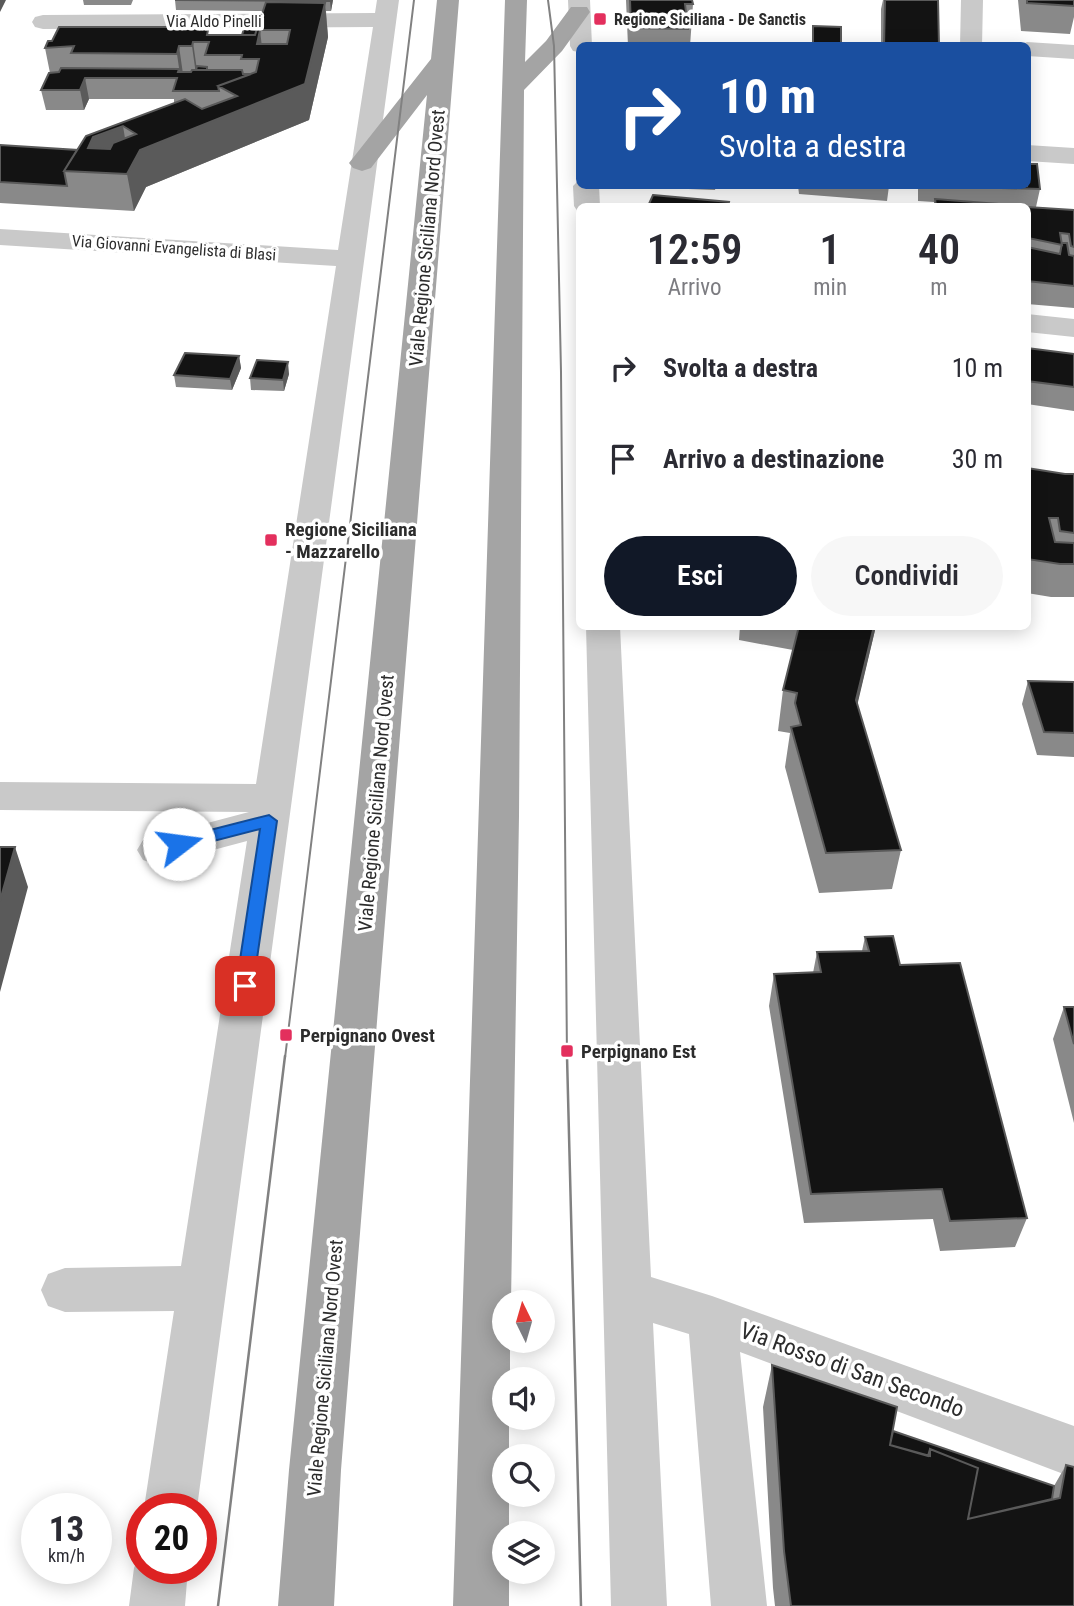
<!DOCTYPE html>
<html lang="it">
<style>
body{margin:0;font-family:"Roboto Condensed",sans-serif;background:#f7f7f7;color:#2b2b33;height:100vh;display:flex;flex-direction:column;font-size:26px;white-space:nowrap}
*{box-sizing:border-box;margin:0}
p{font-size:23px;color:#7c7c81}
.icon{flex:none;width:38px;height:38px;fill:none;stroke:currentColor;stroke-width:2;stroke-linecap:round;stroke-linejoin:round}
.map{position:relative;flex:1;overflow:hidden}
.sheet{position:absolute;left:576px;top:203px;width:455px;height:427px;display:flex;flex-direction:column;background:#fff;border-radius:10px;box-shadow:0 4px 18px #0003}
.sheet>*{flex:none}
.top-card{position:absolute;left:576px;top:42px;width:455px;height:147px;border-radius:10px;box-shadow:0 4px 18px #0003;background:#1a4fa0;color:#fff;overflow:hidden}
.needle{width:46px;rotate:355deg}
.controls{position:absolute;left:492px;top:1290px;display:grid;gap:14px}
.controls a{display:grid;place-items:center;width:63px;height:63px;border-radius:50%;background:#fff;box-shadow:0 4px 18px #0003;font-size:35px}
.speed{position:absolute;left:21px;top:1493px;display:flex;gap:14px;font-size:35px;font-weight:700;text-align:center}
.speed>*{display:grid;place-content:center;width:91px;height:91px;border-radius:50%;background:#fff;box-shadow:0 4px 18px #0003;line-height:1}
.speed small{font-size:18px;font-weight:400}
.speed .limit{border:10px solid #d22;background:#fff;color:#111}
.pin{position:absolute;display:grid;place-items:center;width:60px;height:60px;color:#fff;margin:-30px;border-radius:14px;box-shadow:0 4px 10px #0006}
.me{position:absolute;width:77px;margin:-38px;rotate:75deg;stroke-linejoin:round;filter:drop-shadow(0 0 5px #0008)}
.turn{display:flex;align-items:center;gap:24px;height:147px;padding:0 28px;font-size:32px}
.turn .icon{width:91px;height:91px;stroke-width:2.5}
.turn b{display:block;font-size:49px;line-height:60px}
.eta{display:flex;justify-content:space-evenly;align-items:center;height:119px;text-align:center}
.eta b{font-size:42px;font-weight:600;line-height:49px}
.button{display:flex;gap:14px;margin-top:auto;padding:14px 28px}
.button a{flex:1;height:80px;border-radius:42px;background:#111827;color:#fff;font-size:28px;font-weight:600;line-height:80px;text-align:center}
.button a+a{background:#f7f7f7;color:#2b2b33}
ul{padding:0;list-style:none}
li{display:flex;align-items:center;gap:21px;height:91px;padding:0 28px}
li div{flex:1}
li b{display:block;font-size:26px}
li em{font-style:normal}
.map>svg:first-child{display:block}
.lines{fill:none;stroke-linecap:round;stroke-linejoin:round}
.minor{fill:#c9c9c9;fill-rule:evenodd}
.major{fill:#a4a4a4;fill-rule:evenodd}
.tram-far1{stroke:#818181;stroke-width:2}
.tram{stroke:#818181;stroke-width:2.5}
.wall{fill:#898989}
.shaded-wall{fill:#5a5a5a}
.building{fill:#131313;stroke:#5a5a5a;stroke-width:2;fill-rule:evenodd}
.route{fill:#1a73e8;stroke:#114b97;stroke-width:2}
.poi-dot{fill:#e32f5d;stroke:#fff;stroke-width:2.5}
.labels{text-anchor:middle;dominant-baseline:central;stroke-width:7;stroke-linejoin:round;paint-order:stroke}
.far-poi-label{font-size:16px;font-weight:bold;fill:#2c2c2c;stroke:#fff;text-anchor:start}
.far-street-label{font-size:16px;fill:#2c2c2c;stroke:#fff}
.street-label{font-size:19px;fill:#2c2c2c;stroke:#fff}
.poi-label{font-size:19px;font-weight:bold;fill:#2c2c2c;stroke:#fff;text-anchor:start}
.near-street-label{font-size:23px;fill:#2c2c2c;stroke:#fff}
</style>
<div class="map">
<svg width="1074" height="1606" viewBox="0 0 1074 1606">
<rect width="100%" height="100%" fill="#fff"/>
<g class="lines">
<path class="minor" d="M377 0H399L197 1508H144L174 1311 65 1312 48 1306 41 1290 48 1274 65 1268 181 1266 247 841 157 865 143 860 137 850 143 840 249 812 0 810V782L256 784 336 266 0 245V229L338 250 373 27 43 29 35 27 32 22 35 17 43 15 375 13Z
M568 0H590L592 46H579V52L573 51 570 46Z
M961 0H983L982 46H960Z
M1027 42 1074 45V59L1027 56V46H1018Z
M1027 145 1074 148V164L1027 161Z
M579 180V186H599L600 206H579L578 212 574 206 573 186Z
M1027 314 1074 319V337L1027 332Z
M586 626H620L651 1277 712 1296 1074 1426V1478L740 1352 767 1606H711L689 1334 653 1323 667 1606H611Z
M142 1549V1568H188L185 1606H129L134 1568Z"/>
<path class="major" d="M437 0H459L341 1470 334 1606H278L289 1470 427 95 371 168 362 171 353 168 349 163 431 59Z
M505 0H527L525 62 546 41 571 7H587L590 12 562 51 524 90 519 816 511 1302H504V1340H510V1379H504V1418H509V1456H504V1494H509V1533H504V1572H509V1606H453Z"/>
<path class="tram-far1" d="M548 0 554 46 561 372 567 1058
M285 1058 414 0"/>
<path class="tram" d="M567 1056 581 1606
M218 1606 285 1056"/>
</g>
<path class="wall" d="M83 0H133L131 5H84Z
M175 0H333L331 11H326L328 37 309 120 146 187 134 211 0 203V145L77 150 86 136 174 103V99H89L84 110H46L41 90 50 73 45 48 204 27 205 30 209 35H242L258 25 263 11 176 10Z
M626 0H692L693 4 690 46H628Z
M883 0H938L939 46H881V9Z
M1018 0H1074V17L1070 34 1021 31Z
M635 186H777H716L715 190 635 187Z
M798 186H889L887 201 799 194Z
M918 186H1027L1040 189 1036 207 1074 210V308L1027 304V206H934V202L918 201Z
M1027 348 1074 354V411L1027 404Z
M239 356 241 368 232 390 176 387 174 375Z
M289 374 284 391 251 390 250 378Z
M1027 468 1065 474H1074V597H1051L1027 593Z
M740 626H876L857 704 901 850 892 889 819 893 785 767 790 733 778 731 783 690 793 650 739 640Z
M1028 681 1074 682V757L1037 755 1022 704Z
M865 937 900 965 1027 1218 1015 1247 940 1251 933 1219 804 1223 769 1006 774 974 813 973 817 952 862 951Z
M1064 1007H1074V1123L1053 1039Z
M772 1365 893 1431 1054 1486 1066 1465 1074 1606H775L773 1588 763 1407Z"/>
<path class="shaded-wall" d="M0 0H6L0 12Z
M330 0H333L331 11 330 1Z
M325 3 328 37 309 120 146 187 134 211 127 174 140 150 239 110Z
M260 30 264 65 257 44Z
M193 42 198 77 197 82 192 46Z
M179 46 184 81 181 82 177 54Z
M85 78 89 99 84 110 80 90Z
M123 126 129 163 88 148 93 137Z
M239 356 241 368 232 390 230 379Z
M288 362 289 374 284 391 283 380Z
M874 626H876L849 740 856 700Z
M15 847 28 887 0 992V901Z"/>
<path class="building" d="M175 0H330V1Z
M630 0H692L693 4H685L688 29 631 28Z
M885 0H938L939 46H884Z
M1027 0H1074V6L1027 3Z
M266 2 325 3 305 84 140 150 127 174 64 171 86 136 185 99 202 109 237 96 218 86 256 72 259 59H241L242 55H205L209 42H193L192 46H179L177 54 71 53 74 46 45 48 48 41H52L59 27H204L203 30H208L207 35H255ZM260 30H290L287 44H257ZM123 126 136 134 113 143 110 149 88 148 93 137Z
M258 25 255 35H242L245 26Z
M813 26 841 27V46H813Z
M197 66 207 67V70H196Z
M61 68 179 69 178 72H191L192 70H242L243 74H251L218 86 219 91H173L177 78H85L80 90H41L49 73 59 72Z
M0 145 77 150 64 171 67 186 0 182Z
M1027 164H1037L1040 189 967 187V186H1027Z
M653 195 729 202 728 206H648Z
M935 199 1026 206H936Z
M1027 207 1074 210V247L1071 246 1069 234 1060 233 1062 245 1028 238Z
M1062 243H1067L1069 255 1074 256V286L1027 281V247L1060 254Z
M1027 348 1074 354V387L1027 381Z
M185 353 239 356 230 379 174 375Z
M257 360 288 362 283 380 250 378Z
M1027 468 1065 474H1074V533L1060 531 1058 518H1049L1055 542 1074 543V564H1060L1027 559Z
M799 626H874L856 700 901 850 826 853 791 727 801 725 795 703 797 693 783 690Z
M1028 681 1074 682V733L1044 732Z
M0 847H15L0 901Z
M893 936 900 965 960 963 1027 1218 950 1221 942 1189 811 1194 774 974 821 972 817 952 869 951 865 937Z
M1064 1007H1074V1044Z
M772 1365 897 1407 890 1445 930 1456V1449L978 1468 968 1519 1060 1498 1066 1465 1074 1467V1606H791L784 1551Z
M893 1431 1054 1486 1052 1499 968 1519 978 1468 930 1449 928 1456 890 1445Z"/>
<path class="route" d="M269 815 277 821 253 986 251 991H238L236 986 260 829 179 850 171 844 179 838Z"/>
<g class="poi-dot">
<rect x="593" y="12" width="14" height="14" rx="3.5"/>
<rect x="264" y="533" width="14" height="14" rx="3.5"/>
<rect x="279" y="1028" width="14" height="14" rx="3.5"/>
<rect x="560" y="1044" width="14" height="14" rx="3.5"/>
</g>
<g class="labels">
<g class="far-poi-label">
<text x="614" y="19">Regione Siciliana - De Sanctis</text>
</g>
<g class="far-street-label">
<text x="214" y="21">Via Aldo Pinelli</text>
<text transform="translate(174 248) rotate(4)">Via Giovanni Evangelista di Blasi</text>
</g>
<g class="street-label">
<text transform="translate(427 238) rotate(-85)">Viale Regione Siciliana Nord Ovest</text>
<text transform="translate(376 803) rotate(-85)">Viale Regione Siciliana Nord Ovest</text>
<text transform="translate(325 1368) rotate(-85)">Viale Regione Siciliana Nord Ovest</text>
</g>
<g class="poi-label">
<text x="285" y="529">Regione Siciliana<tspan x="285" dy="22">- Mazzarello</tspan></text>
<text x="300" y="1035">Perpignano Ovest</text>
<text x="581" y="1051">Perpignano Est</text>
</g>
<g class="near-street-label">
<text transform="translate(852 1370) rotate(20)">Via Rosso di San Secondo</text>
</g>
</g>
</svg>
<div class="controls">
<a><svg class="needle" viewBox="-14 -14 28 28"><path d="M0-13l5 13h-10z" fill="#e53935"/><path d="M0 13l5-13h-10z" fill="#7c7c81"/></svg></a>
<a><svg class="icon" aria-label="sound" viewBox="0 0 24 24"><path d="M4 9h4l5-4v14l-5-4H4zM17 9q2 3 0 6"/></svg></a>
<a><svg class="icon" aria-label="search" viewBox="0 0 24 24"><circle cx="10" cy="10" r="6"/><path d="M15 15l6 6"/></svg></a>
<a><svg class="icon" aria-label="layers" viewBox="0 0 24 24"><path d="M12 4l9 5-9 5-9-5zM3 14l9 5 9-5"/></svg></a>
</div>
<div class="speed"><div>13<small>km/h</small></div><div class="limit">20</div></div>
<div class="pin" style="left:245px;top:986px;background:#d93025"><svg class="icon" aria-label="arrive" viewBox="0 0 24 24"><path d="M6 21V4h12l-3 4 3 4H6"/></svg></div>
<svg class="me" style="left:179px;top:844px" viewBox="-20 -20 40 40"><circle r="19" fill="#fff"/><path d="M0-13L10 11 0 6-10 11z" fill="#1a73e8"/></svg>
<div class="top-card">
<div class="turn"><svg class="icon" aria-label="right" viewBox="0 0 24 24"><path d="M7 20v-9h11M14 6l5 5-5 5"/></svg><div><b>10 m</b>Svolta a destra</div></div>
</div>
<section class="sheet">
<div class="eta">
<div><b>12:59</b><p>Arrivo</p></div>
<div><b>1</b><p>min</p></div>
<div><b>40</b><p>m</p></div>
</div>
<ul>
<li><svg class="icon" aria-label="right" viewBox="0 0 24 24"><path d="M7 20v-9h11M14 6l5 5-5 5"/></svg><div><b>Svolta a destra</b></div><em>10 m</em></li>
<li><svg class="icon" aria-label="arrive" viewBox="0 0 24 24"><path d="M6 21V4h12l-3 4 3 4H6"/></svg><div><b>Arrivo a destinazione</b></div><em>30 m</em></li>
</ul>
<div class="button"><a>Esci</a><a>Condividi</a></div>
</section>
</div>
